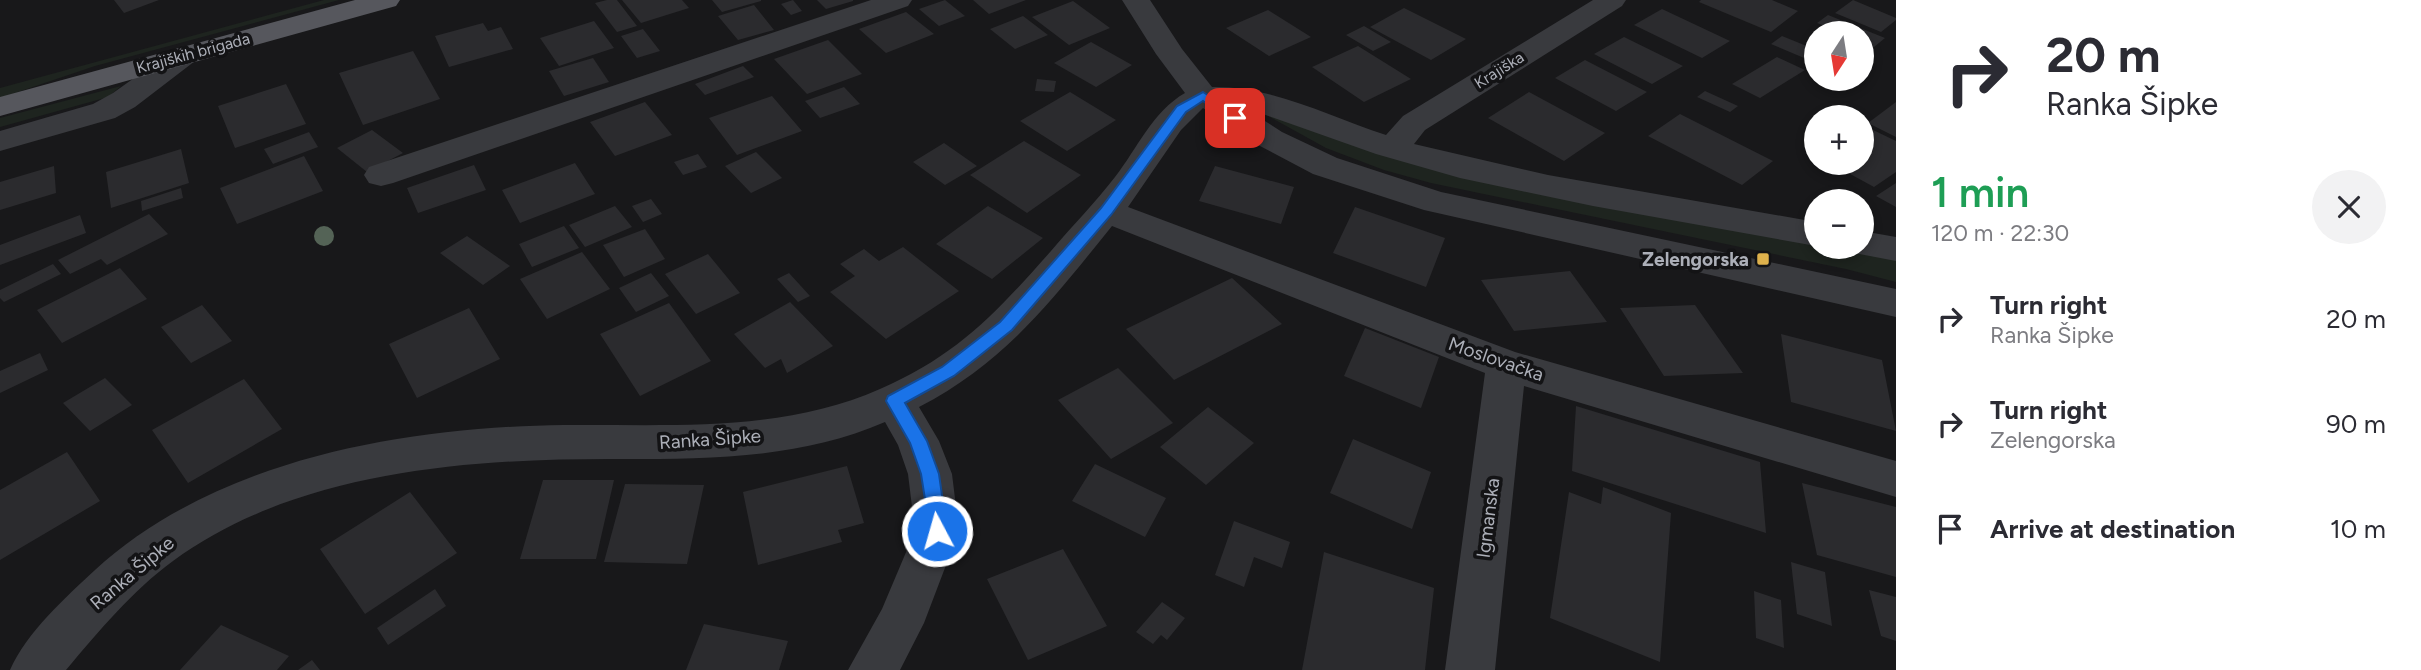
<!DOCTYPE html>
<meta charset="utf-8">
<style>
body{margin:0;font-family:Figtree,sans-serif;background:#f2f2f3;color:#2b2b33;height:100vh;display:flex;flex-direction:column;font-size:26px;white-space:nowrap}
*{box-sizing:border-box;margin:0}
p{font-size:23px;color:#7c7c81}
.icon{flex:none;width:38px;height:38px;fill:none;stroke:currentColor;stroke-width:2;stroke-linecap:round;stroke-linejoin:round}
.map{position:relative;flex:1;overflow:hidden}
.sheet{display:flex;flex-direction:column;background:#fff;width:525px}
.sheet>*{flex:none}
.banner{background:#fff;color:#2b2b33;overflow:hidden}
.needle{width:46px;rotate:192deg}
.controls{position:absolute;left:1804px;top:21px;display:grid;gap:14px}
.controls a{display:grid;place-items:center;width:70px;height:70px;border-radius:50%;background:#fff;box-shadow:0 4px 10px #0003;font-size:35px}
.pin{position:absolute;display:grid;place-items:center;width:60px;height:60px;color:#fff;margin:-30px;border-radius:14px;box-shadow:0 4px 10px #0006}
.me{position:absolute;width:77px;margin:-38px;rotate:354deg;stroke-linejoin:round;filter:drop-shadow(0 0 5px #0008)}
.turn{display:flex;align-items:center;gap:24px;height:147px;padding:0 35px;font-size:32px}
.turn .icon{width:91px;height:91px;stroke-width:2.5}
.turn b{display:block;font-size:49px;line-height:60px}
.round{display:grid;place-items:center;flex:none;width:74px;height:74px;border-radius:37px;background:#f2f2f3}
.headline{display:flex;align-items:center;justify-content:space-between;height:119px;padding:0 35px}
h1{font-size:42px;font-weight:600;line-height:52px;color:#1e9e55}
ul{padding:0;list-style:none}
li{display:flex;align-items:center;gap:21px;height:105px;padding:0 35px}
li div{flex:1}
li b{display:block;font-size:26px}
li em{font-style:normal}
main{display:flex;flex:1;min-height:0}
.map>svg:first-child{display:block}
.green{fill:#1e241f}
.building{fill:#2b2b2e}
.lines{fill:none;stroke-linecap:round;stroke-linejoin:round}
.minor{fill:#393a3e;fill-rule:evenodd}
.major{fill:#56575d;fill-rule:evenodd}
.tree{fill:#546356}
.route{fill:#1a73e8;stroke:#114b97;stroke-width:2}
.poi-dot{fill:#deb14c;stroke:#131315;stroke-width:2.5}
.labels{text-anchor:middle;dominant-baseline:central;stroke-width:7;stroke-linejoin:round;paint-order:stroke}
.far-street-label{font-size:16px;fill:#acafb8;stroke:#131315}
.poi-label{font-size:19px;font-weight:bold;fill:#acafb8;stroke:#131315;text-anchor:end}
.street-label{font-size:19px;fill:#acafb8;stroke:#131315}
</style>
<main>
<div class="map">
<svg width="1896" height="670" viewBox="0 0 1896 670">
<rect width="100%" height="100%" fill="#18181a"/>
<path class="green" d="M324 0H339L95 66 0 98V88Z
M121 86 108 97 0 127V118Z
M1261 112 1476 178 1816 243V247H1838L1896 258V282L1846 269 1431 183 1384 170 1326 148Z"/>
<path class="building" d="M114 0H159L124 13Z
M607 0H617L637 26 617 32 595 3Z
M622 0H682L689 8 641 23Z
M712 0H761V1L722 12Z
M793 0 802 11 791 15 781 4Z
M817 0H853V1L826 9Z
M945 0 965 16 939 26 919 9Z
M973 0H1026L989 14Z
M1701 0H1772L1798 11 1771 32 1699 2Z
M1853 0 1896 18V20L1881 32 1835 13Z
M1073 1 1110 28 1069 45 1032 17Z
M754 5 774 30 738 40 718 16Z
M1404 8 1466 39 1431 60 1370 27Z
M1662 9 1730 41 1702 58 1634 25Z
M1268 10 1311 37 1269 56 1226 28Z
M906 12 934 34 886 53 859 29Z
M1828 15 1885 38 1863 56 1862 33H1834L1837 31 1817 23Z
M1023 16 1048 35 1015 49 990 29Z
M594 21 614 48 559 66 540 38Z
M483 23 488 31 501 27 513 49 449 67 435 36Z
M1364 26 1391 42 1373 51 1346 35Z
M643 29 660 51 637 58 621 36Z
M1782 36 1814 49 1816 48V63L1771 44Z
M1624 37 1683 66 1652 84 1594 54Z
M828 40 862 74 807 94 774 59Z
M1091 42 1132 65 1096 87 1054 63Z
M1358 46 1411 79 1364 102 1312 67Z
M413 51 440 99 363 125 339 73Z
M1777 57 1805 70 1760 98 1732 84Z
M593 58 609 82 564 96 549 71Z
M1585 60 1647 92 1616 111 1555 78Z
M743 66 754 77 705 95 695 84Z
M1037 79 1056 81 1054 92 1035 91Z
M286 84 306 124 235 148 218 106Z
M844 87 860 104 820 118 805 101Z
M1705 91 1738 106 1730 112 1697 97Z
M1070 92 1116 120 1067 151 1020 121Z
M1529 92 1605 133 1564 161 1488 118Z
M772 96 802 131 737 155 709 118Z
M645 102 672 135 615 156 590 122Z
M1896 102V137L1868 123Z
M1680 114 1773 161 1742 185 1648 136Z
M1871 129 1896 141V172L1874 187 1830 163H1862V134Z
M372 130 403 153 367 172 337 148Z
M309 132 318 147 273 164 264 149Z
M1024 141 1081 175 1027 213 970 175Z
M944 143 977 166 945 185 913 162Z
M181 149 189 183 111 208 106 172Z
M756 152 782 178 751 193 725 166Z
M698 154 707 167 683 175 674 162Z
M304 156 323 191 237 224 220 188Z
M575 163 595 194 520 223 502 190Z
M474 165 486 190 418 213 407 188Z
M54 166 56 193 0 210V182Z
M1215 166 1294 187 1281 224 1199 201Z
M1896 183V207L1876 196Z
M181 188 183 198 142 211 141 201Z
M651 199 662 214 643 222 632 206Z
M615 206 632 227 585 247 569 225Z
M988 206 1043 238 992 279 936 244Z
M1355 207 1445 238 1426 287 1333 253Z
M149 214 168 234 107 265 101 259 70 274 58 260Z
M80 215 86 233 0 265V245Z
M564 226 579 248 532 267 519 244Z
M645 229 665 259 624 277 603 245Z
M467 236 510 266 483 285 440 253Z
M903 247 959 291 886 339 830 292 855 276 840 264 864 249 879 261Z
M582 252 610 289 547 319 520 279Z
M708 254 740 293 696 314 665 274Z
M53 264 61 274 4 302 0 298V290Z
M120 268 147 299 62 343 37 310Z
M1570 271 1607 322 1514 331 1481 280Z
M651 273 669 296 636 312 619 288Z
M789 273 810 296 798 302 777 279Z
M1232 278 1282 324 1174 380 1126 329Z
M790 302 833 346 787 373 781 359 765 368 734 334Z
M669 303 711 361 640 396 600 334Z
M202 305 232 341 191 363 161 327Z
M1695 305 1743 373 1664 376 1620 308Z
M469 308 500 359 417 398 389 344Z
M1365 328 1439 357 1421 408 1344 376Z
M1781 334 1882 360 1896 431 1791 402Z
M40 353 48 370 0 393V371Z
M1118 368 1173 423 1111 459 1058 400Z
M105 378 132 405 90 431 63 403Z
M244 379 282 429 188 483 152 430Z
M1576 406 1760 462 1766 533 1572 471Z
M1208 407 1254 443 1206 485 1160 447Z
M1353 439 1431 472 1412 529 1330 493Z
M67 452 100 501 0 560V490Z
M1095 464 1166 498 1145 537 1072 501Z
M847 466 864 523 838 530 842 542 758 565 743 492Z
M543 480H614L596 559H520Z
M1802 483 1896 507V577L1817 555Z
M625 484 704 485 687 564 604 562Z
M1603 487 1671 513 1660 662 1550 618 1569 492 1601 504Z
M410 492 457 553 365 614 320 549Z
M1234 521 1290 542 1282 568 1254 557 1244 587 1215 575Z
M1063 549 1107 626 1028 660 987 579Z
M1324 552 1434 588 1425 670H1302Z
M1791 562 1825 572 1832 626 1797 614Z
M435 589 446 606 388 645 377 628Z
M1869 590 1896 597V641L1881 636Z
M1754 591 1781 600 1784 648 1756 638Z
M1162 602 1185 618 1167 640 1161 635 1153 644 1136 632Z
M704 624 788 641 779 670H686Z
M221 625 289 656 277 670H180Z
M312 660 320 670H298Z"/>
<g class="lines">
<path class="minor" d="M871 0H912L908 6 393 183 381 186 369 183 364 175 369 167Z
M1122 0H1150L1182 49 1212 87C1273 86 1330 117 1386 135L1403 116 1593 0H1626L1622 6 1425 130 1414 144 1548 175 1816 222V246L1593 206 1460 178 1376 154 1243 107 1282 132 1337 158 1441 192 1896 289V317L1424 210 1313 174 1260 146 1203 108 1181 130 1128 207 1515 352 1896 461V497L1524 386 1495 670H1445L1485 373 1112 226C1052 300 1006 362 919 407L939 441 952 474 959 531 924 623 900 670H848L882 609 915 531 908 474 898 445 885 422C798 460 702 459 609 459 465 459 294 472 173 561 132 591 99 631 66 670H10C27 632 65 598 95 570 216 459 405 427 564 425 669 424 781 433 880 389 957 356 997 312 1051 251 1072 226 1095 203 1115 177 1137 149 1153 111 1185 93L1156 54Z
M185 46 195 49 200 55 195 61 135 107 115 118 0 151V131L93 104 113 93 175 49Z
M1862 231 1896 237V261L1849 252 1846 247H1862Z"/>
<path class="major" d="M355 0H400L396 6 0 116V97Z"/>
</g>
<circle class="tree" cx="324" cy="236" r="10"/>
<path class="route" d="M1203 92 1239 115V121H1230L1203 101 1186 112 1111 215 1012 330 954 376 905 403 927 441 939 474 947 531 944 537 937 540 931 537 921 474 910 443 886 401 888 396 942 367 1000 322 1101 208 1177 106Z"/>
<rect class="poi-dot" x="1756" y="252" width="14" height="14" rx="3.5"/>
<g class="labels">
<g class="far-street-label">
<text transform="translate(193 53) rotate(-15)">Krajiških brigada</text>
<text transform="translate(1499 70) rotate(-32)">Krajiška</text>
</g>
<g class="poi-label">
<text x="1749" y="259">Zelengorska</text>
</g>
<g class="street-label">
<text transform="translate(1496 359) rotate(19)">Moslovačka</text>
<text transform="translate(710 439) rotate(-4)">Ranka Šipke</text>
<text transform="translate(1488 518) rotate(-83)">Igmanska</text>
<text transform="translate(132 573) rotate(-40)">Ranka Šipke</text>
</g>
</g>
</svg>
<div class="controls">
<a><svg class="needle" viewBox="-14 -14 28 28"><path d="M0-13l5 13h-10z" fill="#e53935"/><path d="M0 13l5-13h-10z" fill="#7c7c81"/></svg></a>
<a>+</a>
<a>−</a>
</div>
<div class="pin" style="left:1235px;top:118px;background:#d93025"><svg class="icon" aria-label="arrive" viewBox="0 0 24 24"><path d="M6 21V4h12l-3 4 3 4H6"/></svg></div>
<svg class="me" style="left:937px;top:531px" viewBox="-20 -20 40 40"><circle r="17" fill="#1a73e8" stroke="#fff" stroke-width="3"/><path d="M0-11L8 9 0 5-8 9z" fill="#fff"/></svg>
</div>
<section class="sheet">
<div class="banner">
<div class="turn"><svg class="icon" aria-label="right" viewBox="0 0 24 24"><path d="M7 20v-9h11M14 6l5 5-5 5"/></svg><div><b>20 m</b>Ranka Šipke</div></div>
</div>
<div class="headline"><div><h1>1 min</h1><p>120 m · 22:30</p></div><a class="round"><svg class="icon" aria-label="close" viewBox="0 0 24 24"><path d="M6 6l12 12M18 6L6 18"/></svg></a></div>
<ul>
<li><svg class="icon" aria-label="right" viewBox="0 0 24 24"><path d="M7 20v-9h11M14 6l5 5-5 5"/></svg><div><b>Turn right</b><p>Ranka Šipke</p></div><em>20 m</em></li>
<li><svg class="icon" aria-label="right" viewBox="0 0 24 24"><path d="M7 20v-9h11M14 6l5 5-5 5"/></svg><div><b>Turn right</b><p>Zelengorska</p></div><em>90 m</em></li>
<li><svg class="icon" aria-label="arrive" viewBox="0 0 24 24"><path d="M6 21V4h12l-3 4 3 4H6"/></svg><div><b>Arrive at destination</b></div><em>10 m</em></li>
</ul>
</section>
</main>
